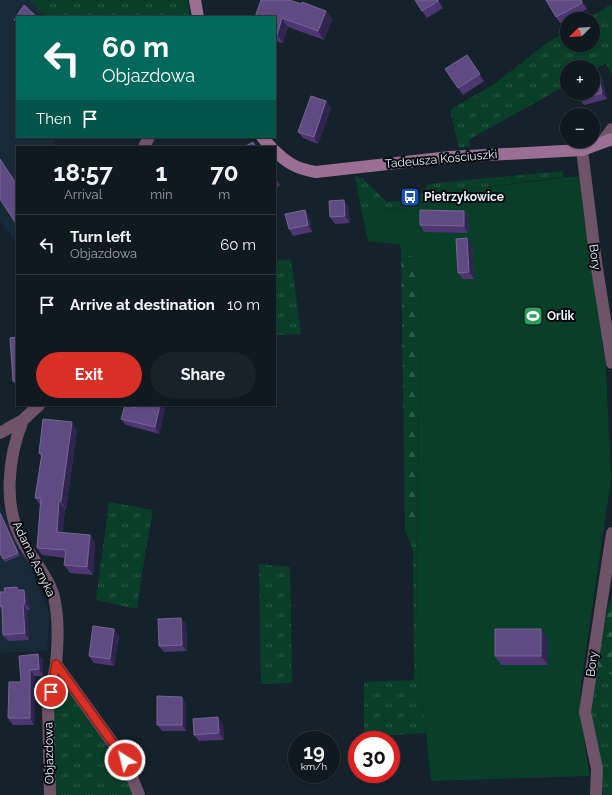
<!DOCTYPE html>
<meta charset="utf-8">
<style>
body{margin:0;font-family:Raleway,sans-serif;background:#192229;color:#f1f3f6;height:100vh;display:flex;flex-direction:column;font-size:15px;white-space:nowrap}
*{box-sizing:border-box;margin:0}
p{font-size:13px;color:#9ca0a5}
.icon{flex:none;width:22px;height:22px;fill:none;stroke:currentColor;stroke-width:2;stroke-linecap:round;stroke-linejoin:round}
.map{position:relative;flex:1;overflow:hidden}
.drawer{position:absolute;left:16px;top:146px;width:260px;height:260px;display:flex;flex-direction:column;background:#101920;border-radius:0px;box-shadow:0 1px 3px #0004,0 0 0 1px #30383e}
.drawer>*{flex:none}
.guide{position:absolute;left:16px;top:16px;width:260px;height:122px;border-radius:0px;box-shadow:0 1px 3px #0004,0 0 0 1px #30383e;background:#00695c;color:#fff;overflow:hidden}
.needle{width:26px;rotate:246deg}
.fabs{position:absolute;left:560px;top:12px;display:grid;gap:8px}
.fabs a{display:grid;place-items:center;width:40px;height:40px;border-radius:50%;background:#101920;box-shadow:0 1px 3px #0004,0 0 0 1px #30383e;font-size:20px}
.speed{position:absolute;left:288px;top:731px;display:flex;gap:8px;font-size:20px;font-weight:700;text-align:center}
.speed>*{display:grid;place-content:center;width:52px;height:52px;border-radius:50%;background:#101920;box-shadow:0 1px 3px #0004,0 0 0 1px #30383e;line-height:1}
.speed small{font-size:10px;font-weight:400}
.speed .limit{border:6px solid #d22;background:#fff;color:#111}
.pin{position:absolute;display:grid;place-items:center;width:34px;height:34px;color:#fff;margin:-17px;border:2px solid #fff;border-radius:50%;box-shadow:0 1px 4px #0007}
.me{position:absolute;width:44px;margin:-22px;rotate:324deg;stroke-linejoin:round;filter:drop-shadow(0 0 3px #0008)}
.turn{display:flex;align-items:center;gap:14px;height:84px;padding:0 20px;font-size:18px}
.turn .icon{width:52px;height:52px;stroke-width:2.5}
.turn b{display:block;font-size:28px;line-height:34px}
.then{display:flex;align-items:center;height:38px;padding:0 20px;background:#0003;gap:8px;font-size:15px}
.eta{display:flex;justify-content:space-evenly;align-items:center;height:68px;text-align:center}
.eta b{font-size:24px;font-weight:700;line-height:28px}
.primary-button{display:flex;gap:8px;margin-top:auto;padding:8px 20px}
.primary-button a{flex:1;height:46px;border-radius:24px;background:#d93025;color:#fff;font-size:16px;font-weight:700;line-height:46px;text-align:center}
.primary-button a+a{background:#192229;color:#f1f3f6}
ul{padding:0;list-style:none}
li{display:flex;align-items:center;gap:12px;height:60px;padding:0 20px;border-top:1px solid #30383e}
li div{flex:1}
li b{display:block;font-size:15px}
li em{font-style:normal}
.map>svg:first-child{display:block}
.built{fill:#182938}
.grass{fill:url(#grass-tufts)}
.forest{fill:url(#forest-firs)}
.pitch{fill:#093f28}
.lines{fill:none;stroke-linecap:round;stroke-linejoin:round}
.street{stroke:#6e5369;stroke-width:12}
.secondary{stroke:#9a6f93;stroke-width:12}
.wall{fill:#4e3672}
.shaded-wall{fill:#302550}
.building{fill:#5f4b81;stroke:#756694}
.route-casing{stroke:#8d1f18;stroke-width:10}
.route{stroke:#d93025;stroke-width:7}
.labels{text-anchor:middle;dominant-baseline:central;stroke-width:4;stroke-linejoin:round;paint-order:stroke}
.street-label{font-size:12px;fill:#edf5fc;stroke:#060a0e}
.poi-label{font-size:12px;font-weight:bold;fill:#edf5fc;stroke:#060a0e;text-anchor:start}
</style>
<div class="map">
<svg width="612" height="795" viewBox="0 0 612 795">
<defs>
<pattern id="grass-tufts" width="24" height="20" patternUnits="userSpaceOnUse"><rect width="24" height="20" fill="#093f28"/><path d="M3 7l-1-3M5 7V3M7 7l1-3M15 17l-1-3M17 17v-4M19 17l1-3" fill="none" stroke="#2d5b48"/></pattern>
<pattern id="forest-firs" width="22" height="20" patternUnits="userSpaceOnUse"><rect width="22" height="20" fill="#093f28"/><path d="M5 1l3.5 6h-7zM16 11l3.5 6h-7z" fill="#2d5b48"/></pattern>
</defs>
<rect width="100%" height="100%" fill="#15212b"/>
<path class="built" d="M0 0H29L47 17H17V137H57L53 147H17V244L0 221Z
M0 504 31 568 50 614 47 651 0 653Z"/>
<path class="grass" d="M29 0H188L190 17H47Z
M612 4V77L606 63 593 70V67H567V85L470 139 468 143 471 146 459 148 450 110 494 84 547 43 567 31V45H593V19H587Z
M563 171V177L436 193 425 208 361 209 355 176 363 179 387 202 417 199 428 184Z
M291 259 301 334 275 335V261Z
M109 502 153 510 146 548 137 609 96 600Z
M405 530H417L416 635 426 733 364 737V682L414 680 413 551Z
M259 564 290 567 292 683 261 684Z
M595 667 612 675V795H603C603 764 592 734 591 704 590 692 593 679 595 667Z
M60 680 64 681 121 758 133 795H54V690L56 682Z"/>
<path class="forest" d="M401 245 421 268 417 530H405Z
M610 600H612V675L595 667Z"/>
<path class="pitch" d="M579 176 606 368 611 479 581 685 580 715 590 776 431 781 416 635 421 268 401 245 368 241 361 209 425 208 435 193Z"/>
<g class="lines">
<path class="street" d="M602 142 612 129
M144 147 149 137
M582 150 596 262 612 363
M23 420C8 457 2 508 24 544 34 561 49 578 54 597 59 620 58 641 56 664L125 760 139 795
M0 433 23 420 39 405
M50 795 48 706 56 664
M596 795 597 769 585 712 612 533"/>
<path class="secondary" d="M195 0 198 17
M262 137 271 147
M275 151C288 164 298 169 316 172L450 157 582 150 612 139"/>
</g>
<path class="wall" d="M438 0 443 8 427 18 422 11Z
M582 0 587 9 568 19H567V20L560 23 556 17Z
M302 4 326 11 332 19 324 40 288 27 283 43 275 41V17Z
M467 55 484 81 463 95 445 69Z
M597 69 601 76 607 99 584 105 579 99Z
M326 101 331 108 318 144 303 138 298 132Z
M275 177 280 185 275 189Z
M344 200 348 207 350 223 335 224 330 217Z
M464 211 469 218 468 233 424 232 420 225Z
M309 216 312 232 293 236 289 229Z
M472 245 474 279H463L458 273Z
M17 337V387L13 381Z
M166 405 159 434 126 425 121 419 137 408Z
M77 430 66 509H65L62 533 90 535 95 543 93 575 70 573 64 565 65 558 42 555 37 548 40 505 35 498 41 457 39 453Z
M0 513 2 515 20 556 5 562 3 559Z
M24 590 28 596 30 610H27L29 640 8 641 3 635 2 610 0 607V592Z
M181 618 186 624 187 651 164 652 159 646Z
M114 629 119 636 114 666 94 663 89 656Z
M548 639V665H501L495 656Z
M38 654 43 661V676H35L34 725H13L8 718 21 682Z
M186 703V731H162L157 725Z
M223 724 224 740 199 741 194 735Z"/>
<path class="shaded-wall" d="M581 0H582L587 9 582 3Z
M326 11 332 19 324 40 318 31Z
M282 18 288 27 283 43 277 35Z
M597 69 601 76 607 99 602 93Z
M326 101 331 108 318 144 314 137Z
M344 200 348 207 350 223 345 216Z
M305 210 309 216 312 232 308 225Z
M464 211 469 218 468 233 464 226Z
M467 238 472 245 474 279 469 272Z
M160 405H166L159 434 155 427Z
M72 422 77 430 66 509 61 501Z
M59 501 65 509 62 540 57 532Z
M0 513 2 515 20 556 18 553Z
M90 535 95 543 93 575 87 567Z
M24 590 28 596 30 610 25 603Z
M23 604 27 610 29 640 25 633Z
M181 618 186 624 187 651 182 645Z
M114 629 119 636 114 666 110 659Z
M541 629 548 639V665L541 656Z
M38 654 43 661V676L39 669Z
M30 670 35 676 34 725 30 718Z
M182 697 186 703V731L182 725Z
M218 717 223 724 224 740 219 733Z"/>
<path class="building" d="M261 0H289L302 4V2L326 11 318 31 282 18 277 35 275 34V17H255Z
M415 0H438V1L422 11Z
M546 0H581L582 3 556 17Z
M24 5 37 17H17V22L14 20Z
M467 55 480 74 458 88 445 69Z
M597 69 602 93 579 99 578 93H593V70Z
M311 96 326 101 314 137 298 132Z
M253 142 256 147H244Z
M0 159 17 185V225L0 199Z
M344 200 345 216 330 217 329 201Z
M305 210 308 225 289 229 285 214Z
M420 210 464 211V226L420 225Z
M467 238 469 272 458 273 456 239Z
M17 337V381H13L10 338Z
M125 405 137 408V405H160L155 427 121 419Z
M43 419 72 422 61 501H59L57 532 90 535 87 567 64 565 66 550 37 548 41 498H35L42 454 39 453Z
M0 513 18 553 3 559 0 553Z
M17 587 18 590H24L25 603 23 604 25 633 3 635 2 606H0V592H5L4 588Z
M181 618 182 645 159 646 158 619Z
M93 626 114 629 110 659 89 656Z
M495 629H541V656H495Z
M38 654 39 669 30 670V718H8L9 682H21L19 656Z
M157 696 182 697V725H157Z
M218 717 219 733 194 735 193 719Z"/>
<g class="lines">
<defs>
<path id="route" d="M51 692 56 664 125 760"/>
</defs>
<use href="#route" class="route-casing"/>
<use href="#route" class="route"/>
</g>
<defs>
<symbol id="bus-square" viewBox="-11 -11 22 22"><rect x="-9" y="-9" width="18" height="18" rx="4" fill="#1a4fb4" stroke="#060a0e"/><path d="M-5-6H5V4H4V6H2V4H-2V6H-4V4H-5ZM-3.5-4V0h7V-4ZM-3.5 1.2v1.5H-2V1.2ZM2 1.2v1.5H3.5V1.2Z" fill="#fff"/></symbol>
<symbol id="stadium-square" viewBox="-11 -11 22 22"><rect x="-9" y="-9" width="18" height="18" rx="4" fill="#2e9e5b" stroke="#060a0e"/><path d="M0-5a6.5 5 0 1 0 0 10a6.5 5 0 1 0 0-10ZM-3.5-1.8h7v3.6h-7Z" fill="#fff"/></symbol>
</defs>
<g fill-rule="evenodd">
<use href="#bus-square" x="399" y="186" width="22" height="22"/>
<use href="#stadium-square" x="522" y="305" width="22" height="22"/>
</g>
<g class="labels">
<g class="street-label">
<text transform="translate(441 159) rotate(-5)">Tadeusza Kościuszki</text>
<text transform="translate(595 257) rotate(82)">Bory</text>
<text transform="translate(34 559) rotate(64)">Adama Asnyka</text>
<text transform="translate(592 664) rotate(-82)">Bory</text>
<text transform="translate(49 753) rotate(-91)">Objazdowa</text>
</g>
<g class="poi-label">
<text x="424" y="197">Pietrzykowice</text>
<text x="547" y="316">Orlik</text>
</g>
</g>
</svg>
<div class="fabs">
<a><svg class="needle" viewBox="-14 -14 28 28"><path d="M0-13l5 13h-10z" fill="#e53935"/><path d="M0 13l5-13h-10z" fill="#9ca0a5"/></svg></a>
<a>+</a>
<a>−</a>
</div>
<div class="speed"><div>19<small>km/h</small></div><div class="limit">30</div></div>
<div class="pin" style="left:51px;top:692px;background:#d93025"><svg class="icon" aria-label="arrive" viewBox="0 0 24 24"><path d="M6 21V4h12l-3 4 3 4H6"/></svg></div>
<svg class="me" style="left:125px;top:760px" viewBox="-20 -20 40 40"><circle r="17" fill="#d93025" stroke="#fff" stroke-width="3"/><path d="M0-11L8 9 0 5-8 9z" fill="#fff"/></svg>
<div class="guide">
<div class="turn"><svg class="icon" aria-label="left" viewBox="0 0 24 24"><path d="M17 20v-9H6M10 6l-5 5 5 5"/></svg><div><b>60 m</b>Objazdowa</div></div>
<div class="then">Then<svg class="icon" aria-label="arrive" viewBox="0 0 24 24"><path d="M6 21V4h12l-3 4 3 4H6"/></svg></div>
</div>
<section class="drawer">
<div class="eta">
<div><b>18:57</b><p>Arrival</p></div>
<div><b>1</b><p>min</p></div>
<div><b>70</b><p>m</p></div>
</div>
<ul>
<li><svg class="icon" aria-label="left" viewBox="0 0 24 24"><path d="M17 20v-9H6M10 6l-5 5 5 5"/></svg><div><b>Turn left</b><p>Objazdowa</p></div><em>60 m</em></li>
<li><svg class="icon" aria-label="arrive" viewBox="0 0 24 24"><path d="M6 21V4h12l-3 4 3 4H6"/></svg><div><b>Arrive at destination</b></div><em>10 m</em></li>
</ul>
<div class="primary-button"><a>Exit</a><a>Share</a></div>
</section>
</div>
